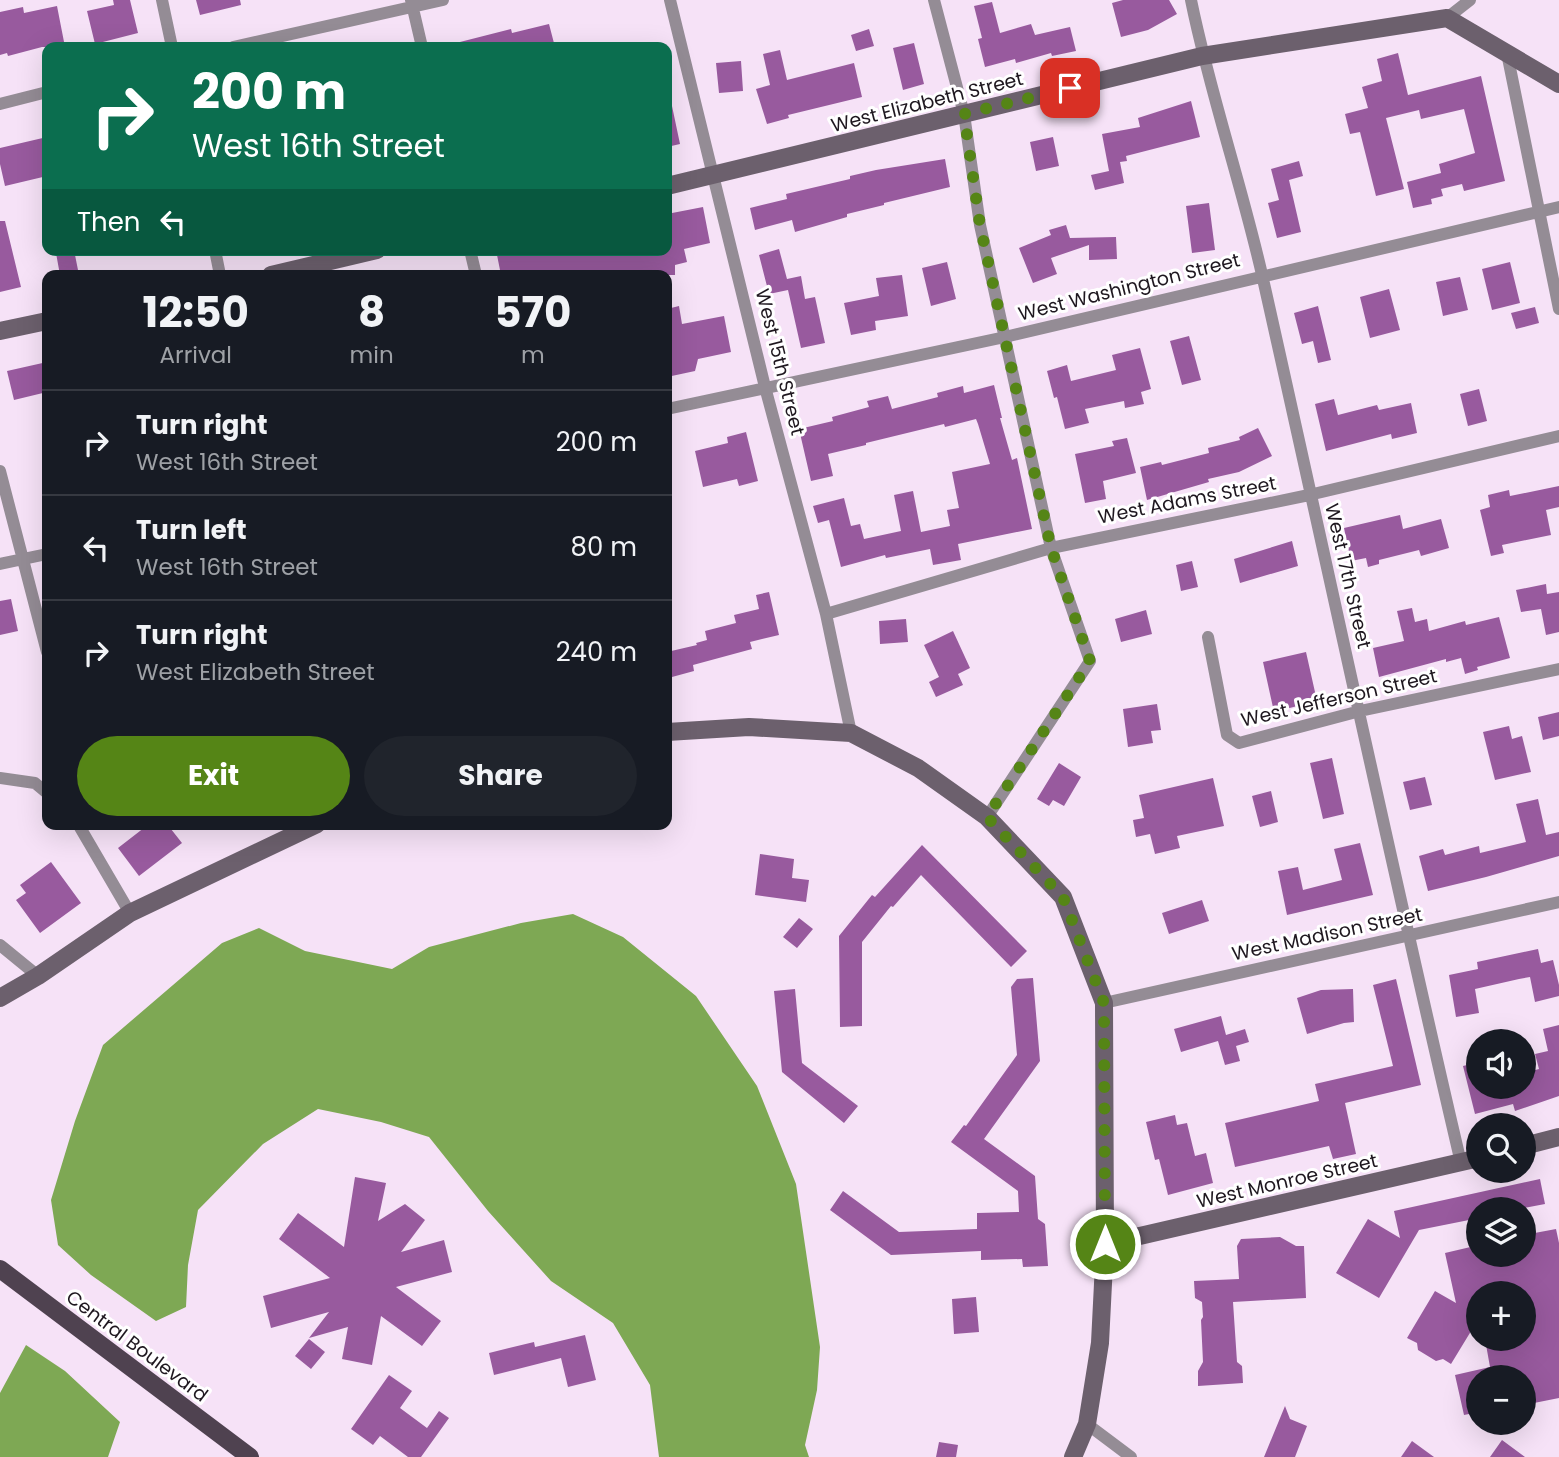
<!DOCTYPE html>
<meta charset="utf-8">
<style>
body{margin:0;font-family:Poppins,sans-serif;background:#20242c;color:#f1f3f6;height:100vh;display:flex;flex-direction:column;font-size:26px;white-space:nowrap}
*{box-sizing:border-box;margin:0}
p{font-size:23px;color:#9ea1a6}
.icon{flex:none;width:38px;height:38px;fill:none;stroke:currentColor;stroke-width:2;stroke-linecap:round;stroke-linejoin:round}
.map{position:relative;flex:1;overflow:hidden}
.panel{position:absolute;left:42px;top:270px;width:630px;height:560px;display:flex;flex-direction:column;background:#171b24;border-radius:14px;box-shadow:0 7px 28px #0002}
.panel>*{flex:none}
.guide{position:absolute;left:42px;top:42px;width:630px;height:214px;border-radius:14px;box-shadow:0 7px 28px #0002;background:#0b6e4f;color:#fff;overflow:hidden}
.controls{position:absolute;left:1466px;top:1029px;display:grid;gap:14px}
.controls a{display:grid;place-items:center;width:70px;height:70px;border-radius:50%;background:#171b24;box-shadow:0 7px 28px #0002;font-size:35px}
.pin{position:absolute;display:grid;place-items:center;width:60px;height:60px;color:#fff;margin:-30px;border-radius:14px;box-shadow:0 4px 10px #0006}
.me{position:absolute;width:77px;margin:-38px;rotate:0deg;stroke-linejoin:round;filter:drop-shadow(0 0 5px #0008)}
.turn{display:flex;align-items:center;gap:24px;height:147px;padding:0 35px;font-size:32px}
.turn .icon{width:91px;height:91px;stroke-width:2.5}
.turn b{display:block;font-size:49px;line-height:60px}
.then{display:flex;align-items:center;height:66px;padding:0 35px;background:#0003;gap:14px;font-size:26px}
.eta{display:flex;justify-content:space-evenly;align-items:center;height:119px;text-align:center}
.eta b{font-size:42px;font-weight:700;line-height:49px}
.primary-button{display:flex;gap:14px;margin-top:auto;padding:14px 35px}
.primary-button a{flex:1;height:80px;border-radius:42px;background:#558516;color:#fff;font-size:28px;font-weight:700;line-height:80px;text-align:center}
.primary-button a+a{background:#20242c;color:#f1f3f6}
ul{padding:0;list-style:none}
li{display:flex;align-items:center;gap:21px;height:105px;padding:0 35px;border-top:2px solid #363941}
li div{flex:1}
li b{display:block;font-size:26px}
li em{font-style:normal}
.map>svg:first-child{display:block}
.water{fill:#7ea854}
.building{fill:#985a9e}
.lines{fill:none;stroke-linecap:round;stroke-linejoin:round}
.street{stroke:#948c95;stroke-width:12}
.secondary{stroke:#6c606d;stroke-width:18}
.primary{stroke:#4f4250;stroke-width:18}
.route{stroke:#558516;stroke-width:12;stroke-dasharray:0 21.6}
.labels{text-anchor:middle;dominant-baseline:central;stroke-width:6;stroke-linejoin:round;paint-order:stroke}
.street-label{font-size:19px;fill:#1e171f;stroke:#fff}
</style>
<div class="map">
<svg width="1559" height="1457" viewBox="0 0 1559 1457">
<rect width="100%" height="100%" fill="#f6e2f7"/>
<path class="water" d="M573 914 623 937 696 996 757 1086 796 1184 820 1347 817 1390 805 1445 809 1457H659L650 1385 613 1323 551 1281 488 1211 429 1137 381 1122 318 1109 263 1144 198 1210 188 1265 186 1307 156 1321 91 1275 58 1245 51 1200 75 1121 103 1045 222 943 259 928 305 951 392 969 429 947 521 923Z
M26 1345 65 1371 120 1422 108 1457H0V1393Z"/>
<path class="building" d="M113 0H130L138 33 95 44 87 11 114 5Z
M196 0H240L241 5 200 15Z
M1123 0H1169L1177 14 1148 30 1121 37 1112 3Z
M992 2 1000 33 1031 24 1035 35 1070 27 1076 51 1052 56 1051 53 1016 63 1015 59 985 67 978 39 982 38 974 6Z
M57 6 65 47H42L8 56 7 53 0 55V12L23 7 24 13Z
M549 24 555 47H457L456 43 511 29 512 33Z
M869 29 874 46 856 51 851 35Z
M914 43 924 84 903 90 893 48Z
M780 50 787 80 854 63 862 97 788 115 789 118 767 124 756 89 770 85 763 54Z
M1398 53 1408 95 1481 76 1505 181 1464 191 1462 184 1441 189 1443 196 1431 199 1432 204 1413 208 1407 182 1441 173 1439 164 1475 153 1464 109 1421 119 1419 110 1386 118 1404 189 1376 196 1360 132 1350 134 1345 114 1368 108 1362 87 1382 81 1377 59Z
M741 61 743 91 719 93 716 63Z
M1191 101 1200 137 1126 156 1127 161 1120 162 1124 183 1095 190 1091 175 1109 171 1102 134 1140 127 1138 118Z
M672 106 680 144 667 147V107Z
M47 137V176L5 186 0 164V148Z
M1053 137 1059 166 1036 171 1030 142Z
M945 159 950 187 884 203V205L847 214V217L795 232 792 220 755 230 750 208 787 199 786 194 850 179V176L876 170Z
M1299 161 1303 176 1289 180 1301 232 1277 238 1268 203 1279 200 1271 169Z
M1209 203 1215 250 1192 253 1186 206Z
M703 207 710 243 684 249 687 262 675 265V275H501L496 250H667V214Z
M0 221H5L21 287 0 292Z
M1066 225 1070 238 1116 237 1117 259 1089 260V245L1051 258 1057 274 1033 283 1019 248 1051 235 1049 230Z
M779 249 787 279 801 276 805 299 815 297 825 343 801 348 788 290 769 294 759 255Z
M74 250 79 275H60L56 253Z
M947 262 956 299 931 306 922 268Z
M1510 262 1520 303 1492 310 1482 269Z
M902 275 908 316 875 321 876 330 851 335 844 303 879 296 876 278Z
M1460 277 1468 310 1443 316 1436 282Z
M1389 289 1400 330 1370 338 1360 297Z
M679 306 682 324 724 316 731 352 698 359 695 371 667 377V309Z
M1318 306 1331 360 1318 363 1313 341 1302 344 1294 313Z
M1535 307 1539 323 1516 329 1511 313Z
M1189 336 1201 380 1182 385 1170 341Z
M1140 348 1151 389 1141 392 1144 404 1125 408 1124 401 1085 409 1089 423 1065 429 1057 397 1054 398 1047 371 1067 365 1071 381 1116 370 1112 355Z
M47 362V392L14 400 7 371Z
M994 385 1002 418H1000L1012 460 1017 458 1032 529 958 544 961 560 933 565 930 549 886 558 885 555 841 567 829 520 818 523 813 506 844 498 851 526 860 524 864 539 901 531 894 495 913 491 921 532 950 526 947 510 959 508 952 472 990 464 978 424 976 419 945 427 944 424 866 443V445L828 454 833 476 811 481 799 429 833 421 832 417 869 407 867 401 888 396 892 409 938 397 937 393 963 386 964 393Z
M1479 389 1487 421 1468 426 1460 394Z
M1334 399 1338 415 1377 405 1379 410 1411 403 1417 433 1392 439 1391 434 1326 451 1315 404Z
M1258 428 1272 456 1239 472 1208 479 1209 482 1147 500 1140 467 1161 462 1162 465 1209 453 1208 448 1240 440 1239 437Z
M746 432 758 481 739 486 737 479 703 487 695 451 728 443 727 437Z
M1127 438 1136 473 1103 481 1106 499 1085 503 1075 454 1114 446 1112 441Z
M1559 486V507L1546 510 1551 535 1502 545 1504 553 1491 556 1480 510 1490 507 1488 495 1509 490 1510 496Z
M1400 515 1403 529 1441 519 1449 548 1421 556 1419 550 1379 560V564L1368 567 1366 558 1351 561 1344 528Z
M1292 541 1298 566 1240 583 1234 559Z
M1192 561 1198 587 1181 591 1176 565Z
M1546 584 1547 594 1559 592V632L1546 635 1541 609 1521 612 1516 590Z
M769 592 779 635 750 642 752 649 693 665 694 671 672 677 667 652 697 645 696 643 707 640 705 631 736 623 734 615 759 609 756 595Z
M11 599 18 631 0 635V601Z
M1412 608 1415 622 1427 619 1429 631 1465 621 1466 625 1499 617 1510 658 1477 667 1478 670 1465 674 1461 658 1446 662V659L1379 677 1373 648 1404 641 1397 611Z
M1146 610 1152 634 1121 642 1115 619Z
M906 619 908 642 880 644 879 621Z
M953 631 970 668 958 674 963 685 936 697 929 682 939 677 924 645Z
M1306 652 1317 701 1274 712 1263 662Z
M1157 704 1161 730 1151 731 1153 743 1128 747 1123 709Z
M1559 712V736L1543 740 1538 717Z
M1509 726 1512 739 1522 736 1531 772 1495 780 1483 732Z
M1332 758 1344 814 1323 819 1310 763Z
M1059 763 1081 777 1064 806 1053 800 1049 806 1037 799Z
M1425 777 1432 805 1410 810 1403 782Z
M1213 778 1224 826 1177 836 1180 848 1155 854 1150 834 1136 837 1133 820 1144 818 1139 795Z
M1271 791 1278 822 1260 827 1252 796Z
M1538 799 1546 835 1559 832V856L1486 877 1428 891 1419 856 1443 849 1445 855 1479 846 1480 853 1526 842 1516 804Z
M149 824H167L182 843 139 876 118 848Z
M1360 843 1373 895 1287 915 1278 871 1298 867 1303 890 1342 880 1334 849Z
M922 845 1027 951 1011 967 921 875 893 907 891 906 862 942V1026L840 1027 839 936 872 895 875 897Z
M760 854 794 859 792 878 809 880 806 902 755 895Z
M51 862 81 903 40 933 16 900 26 893 20 885Z
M1202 900 1209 921 1169 934 1162 913Z
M799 918 813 929 797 948 783 937Z
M1538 949 1541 963 1553 960 1559 985V996L1535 1002 1530 977 1519 979 1475 989 1479 1013 1456 1017 1449 975 1478 969 1477 962Z
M1033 978 1040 1061 984 1139 1035 1176 1038 1219 1045 1224 1048 1266 1023 1267 1022 1259 981 1260V1251L891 1255 830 1210 843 1191 899 1232 977 1229V1213L1019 1212 1018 1191 951 1142 964 1125 966 1126 1017 1055 1011 987 1017 979Z
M1396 979 1421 1085 1345 1103 1356 1154 1333 1159 1329 1146 1235 1167 1225 1123 1319 1101 1315 1084 1393 1066 1373 985Z
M795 989 802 1063 858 1106 844 1123 782 1072 774 991Z
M1353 989 1354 1022 1344 1023 1307 1034 1297 998 1321 990Z
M1221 1016 1226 1035 1245 1029 1249 1042 1236 1046 1240 1061 1225 1065 1218 1041 1181 1052 1174 1029Z
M1559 1025V1096L1515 1111 1513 1104 1475 1114 1463 1066 1479 1062V1087H1524V1073L1539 1069 1535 1054 1548 1051 1543 1029Z
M1175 1115 1177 1125 1187 1123 1195 1156 1206 1153 1213 1183 1168 1195 1159 1159 1155 1160 1146 1122Z
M355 1177 386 1183 378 1221 405 1204 425 1220 401 1252 444 1240 452 1272 396 1287 441 1321 422 1346 381 1316 372 1365 342 1359 348 1327 309 1338 329 1312 271 1328 263 1296 330 1278 279 1239 298 1213 344 1247Z
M1540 1179 1545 1204 1519 1209H1479V1218L1419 1230 1379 1298 1336 1273 1368 1219 1400 1238 1394 1211Z
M1556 1229 1559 1243V1398L1524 1405V1377H1475L1479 1392V1412L1464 1415 1455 1375 1490 1367 1485 1339H1524V1293H1479V1318L1451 1364 1443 1359 1436 1361 1418 1350 1417 1343 1407 1338 1435 1291 1456 1303 1445 1253 1479 1245V1255H1524V1235Z
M1280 1237 1296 1246H1304L1306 1298 1233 1302 1237 1362 1242 1366 1243 1383 1198 1386V1371L1203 1362 1201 1320 1203 1317 1202 1302 1195 1298 1194 1281 1239 1279 1237 1246 1241 1239Z
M976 1297 979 1332 954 1334 952 1299Z
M585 1335 596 1380 568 1387 561 1358 494 1375 489 1353 534 1342 535 1347Z
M309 1339 325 1352 311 1369 295 1356Z
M389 1375 412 1391 400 1408 427 1428 439 1411 449 1418 421 1457H408L380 1436 373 1445 351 1429Z
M1285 1406 1290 1419 1307 1426 1295 1457H1264Z
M1502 1440 1525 1457H1490Z
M1412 1441 1434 1457H1401Z
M939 1442 958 1445 956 1457H936Z"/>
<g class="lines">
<path class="street" d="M162 0 172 47
M411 0 422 47
M670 0 765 387 826 614 851 733
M934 0 964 114 980 225 1051 548 1090 661 987 817
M1191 0C1210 94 1242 185 1263 279 1329 573 1392 869 1461 1163
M1447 18 1470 0
M233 47 443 0
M1507 53 1559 309
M0 104 47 92
M215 250 220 275
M470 250 476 275
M667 409 1005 337 1559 207
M0 471 47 652
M0 564 47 554
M826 614 1051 548 1309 495 1559 436
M1208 637 1227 735 1239 743 1360 711 1559 669
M0 778 35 783 47 793
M78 824 130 913
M0 945 38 976
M1104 1003 1559 902
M1087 1424 1131 1457"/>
<path class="secondary" d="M667 186 1202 56 1447 18 1559 84
M271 275 377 250
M0 331 47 321
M667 732 749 727 851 733 918 768 987 817 1063 897 1104 1003 1105 1244 1100 1343 1087 1424 1073 1457
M0 998 38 976 130 913 317 824
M1524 1146 1559 1137
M1105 1244 1479 1158"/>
<path class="primary" d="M0 1269 250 1457"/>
</g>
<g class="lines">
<path class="route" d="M1070 88 964 114 980 225 1051 548 1090 661 987 817 1063 897 1104 1003 1105 1244"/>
</g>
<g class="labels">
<g class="street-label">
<text transform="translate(927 102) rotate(-14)">West Elizabeth Street</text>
<text transform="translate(1129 287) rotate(-14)">West Washington Street</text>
<text transform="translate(780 362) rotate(76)">West 15th Street</text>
<text transform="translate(1187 500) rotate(-11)">West Adams Street</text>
<text transform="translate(1348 576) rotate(77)">West 17th Street</text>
<text transform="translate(1339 698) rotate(-13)">West Jefferson Street</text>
<text transform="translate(1327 934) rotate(-12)">West Madison Street</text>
<text transform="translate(1287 1181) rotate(-13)">West Monroe Street</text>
<text transform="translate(137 1346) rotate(37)">Central Boulevard</text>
</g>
</g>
</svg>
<div class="controls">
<a><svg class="icon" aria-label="sound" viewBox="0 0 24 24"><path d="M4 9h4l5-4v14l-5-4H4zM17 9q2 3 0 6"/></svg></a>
<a><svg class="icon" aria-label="search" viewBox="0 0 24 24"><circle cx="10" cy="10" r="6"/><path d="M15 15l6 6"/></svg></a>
<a><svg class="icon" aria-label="layers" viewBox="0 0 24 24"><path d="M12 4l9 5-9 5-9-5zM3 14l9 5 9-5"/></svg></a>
<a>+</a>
<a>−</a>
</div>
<div class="pin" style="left:1070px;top:88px;background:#d93025"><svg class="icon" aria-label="arrive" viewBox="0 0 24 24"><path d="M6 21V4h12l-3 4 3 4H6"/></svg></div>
<svg class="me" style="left:1105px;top:1244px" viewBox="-20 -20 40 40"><circle r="17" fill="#558516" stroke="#fff" stroke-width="3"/><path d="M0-11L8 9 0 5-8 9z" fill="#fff"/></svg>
<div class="guide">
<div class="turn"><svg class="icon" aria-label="right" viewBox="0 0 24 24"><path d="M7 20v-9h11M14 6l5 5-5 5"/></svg><div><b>200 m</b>West 16th Street</div></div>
<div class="then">Then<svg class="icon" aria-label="left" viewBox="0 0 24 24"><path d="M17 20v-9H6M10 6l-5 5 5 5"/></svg></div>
</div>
<section class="panel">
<div class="eta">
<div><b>12:50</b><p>Arrival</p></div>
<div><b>8</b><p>min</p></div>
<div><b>570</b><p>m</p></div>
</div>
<ul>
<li><svg class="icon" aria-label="right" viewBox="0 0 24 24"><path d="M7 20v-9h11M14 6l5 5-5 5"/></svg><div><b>Turn right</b><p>West 16th Street</p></div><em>200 m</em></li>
<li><svg class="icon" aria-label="left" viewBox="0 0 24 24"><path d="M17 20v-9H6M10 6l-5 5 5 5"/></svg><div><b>Turn left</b><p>West 16th Street</p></div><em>80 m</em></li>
<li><svg class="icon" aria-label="right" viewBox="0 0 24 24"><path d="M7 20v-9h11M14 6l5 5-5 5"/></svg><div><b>Turn right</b><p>West Elizabeth Street</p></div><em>240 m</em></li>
</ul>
<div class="primary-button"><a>Exit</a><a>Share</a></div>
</section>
</div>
